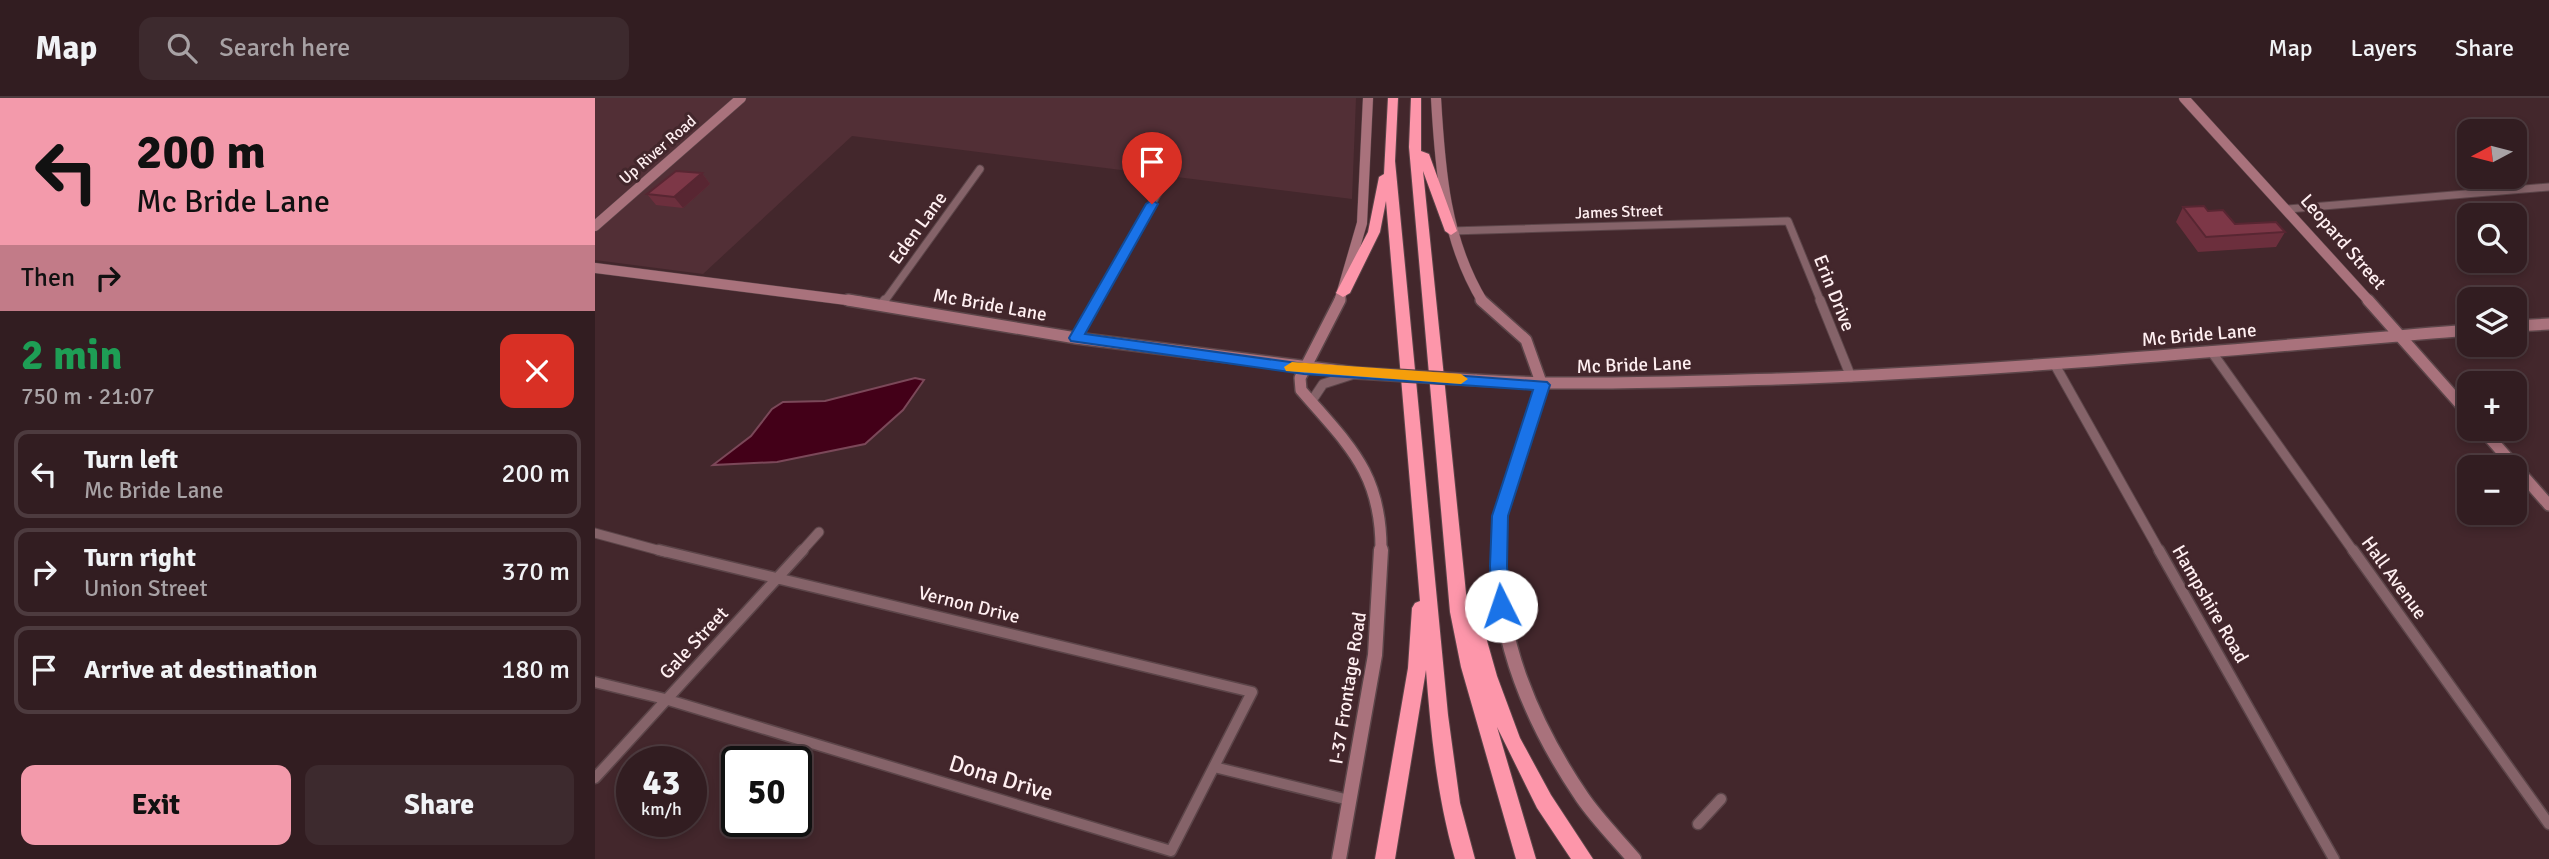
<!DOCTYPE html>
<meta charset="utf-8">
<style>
body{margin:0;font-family:Signika,sans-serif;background:#3d2a2e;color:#f1f3f6;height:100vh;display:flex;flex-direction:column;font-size:26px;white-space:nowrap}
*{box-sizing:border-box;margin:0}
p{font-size:23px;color:#a8a2a5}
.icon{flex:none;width:38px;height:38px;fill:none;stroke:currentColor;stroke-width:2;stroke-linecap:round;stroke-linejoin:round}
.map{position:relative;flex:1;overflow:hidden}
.panel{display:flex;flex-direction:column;background:#321d21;width:595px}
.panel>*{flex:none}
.banner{background:#f39aab;color:#111;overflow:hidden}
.needle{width:46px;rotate:263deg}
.tools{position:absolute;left:1862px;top:21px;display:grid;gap:14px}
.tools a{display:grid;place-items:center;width:70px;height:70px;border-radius:14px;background:#321d21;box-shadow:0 4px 10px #0003,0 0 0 2px #4d3b3f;font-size:35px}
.speed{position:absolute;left:21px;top:648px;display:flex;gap:14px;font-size:35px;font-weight:700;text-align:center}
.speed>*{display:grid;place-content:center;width:91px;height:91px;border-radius:50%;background:#321d21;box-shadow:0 4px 10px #0003,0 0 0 2px #4d3b3f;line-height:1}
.speed small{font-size:18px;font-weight:400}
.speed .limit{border:4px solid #111;border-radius:10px;background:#fff;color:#111}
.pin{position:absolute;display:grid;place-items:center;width:60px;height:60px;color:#fff;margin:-72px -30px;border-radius:50% 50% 50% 0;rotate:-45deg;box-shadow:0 0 7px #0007}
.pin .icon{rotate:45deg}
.me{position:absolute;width:77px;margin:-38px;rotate:356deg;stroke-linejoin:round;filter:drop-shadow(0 0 5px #0008)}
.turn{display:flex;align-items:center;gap:24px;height:147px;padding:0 21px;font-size:32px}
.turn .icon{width:91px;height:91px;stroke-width:2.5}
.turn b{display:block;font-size:49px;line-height:60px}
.then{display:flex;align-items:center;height:66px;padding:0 21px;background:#0003;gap:14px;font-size:26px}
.round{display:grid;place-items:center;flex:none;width:74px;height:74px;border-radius:14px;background:#3d2a2e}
.summary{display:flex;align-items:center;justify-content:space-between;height:119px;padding:0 21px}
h1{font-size:42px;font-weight:800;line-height:52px;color:#1e9e55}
.primary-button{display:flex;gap:14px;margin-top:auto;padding:14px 21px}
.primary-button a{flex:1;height:80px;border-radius:14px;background:#f39aab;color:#111;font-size:28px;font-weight:800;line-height:80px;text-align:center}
.primary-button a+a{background:#3d2a2e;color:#f1f3f6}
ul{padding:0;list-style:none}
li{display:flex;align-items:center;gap:21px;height:88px;margin:0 14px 10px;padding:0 7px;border:4px solid #4d3b3f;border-radius:14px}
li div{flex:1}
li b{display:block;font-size:26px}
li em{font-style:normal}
header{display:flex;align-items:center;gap:42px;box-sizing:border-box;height:98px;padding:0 35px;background:#321d21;border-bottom:2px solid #4d3b3f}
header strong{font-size:33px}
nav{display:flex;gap:38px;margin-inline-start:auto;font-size:24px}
.search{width:490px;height:63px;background:#3d2a2e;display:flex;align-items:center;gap:18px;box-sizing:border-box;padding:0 24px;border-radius:14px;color:#a8a2a5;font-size:26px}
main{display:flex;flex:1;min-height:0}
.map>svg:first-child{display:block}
.built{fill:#522f36}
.water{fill:#430018;stroke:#7b4859;stroke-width:2}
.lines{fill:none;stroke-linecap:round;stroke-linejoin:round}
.street-far2-casing{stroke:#5c4549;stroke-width:9}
.street-far1-casing{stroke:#5c4549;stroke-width:11}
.street-casing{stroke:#5c4549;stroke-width:13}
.secondary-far2-casing{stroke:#5c4549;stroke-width:11}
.secondary-far1-casing{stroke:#5c4549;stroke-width:14}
.secondary-casing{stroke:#5c4549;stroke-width:17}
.highway-casing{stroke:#5c4549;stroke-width:2}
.street-far2{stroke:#856369;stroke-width:7}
.street-far1{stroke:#856369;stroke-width:9}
.street{stroke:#856369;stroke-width:10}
.secondary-far2{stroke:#a9727c;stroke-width:10}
.secondary-far1{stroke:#a9727c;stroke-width:11}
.secondary{stroke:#a9727c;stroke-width:14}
.highway{fill:#fd96aa;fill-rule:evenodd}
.secondary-bridge-casing{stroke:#5c4549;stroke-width:14;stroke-linecap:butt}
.secondary-bridge{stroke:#a9727c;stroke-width:11}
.wall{fill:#6c2f3d}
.shaded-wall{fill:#582632}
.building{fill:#7d3747;stroke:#582632;stroke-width:2}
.route{fill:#1a73e8;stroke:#114b97;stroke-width:2}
.slow{fill:#f59e0b}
.labels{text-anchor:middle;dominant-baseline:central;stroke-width:6;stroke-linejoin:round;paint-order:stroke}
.far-street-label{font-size:16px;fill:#ffeff1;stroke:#43272c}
.street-label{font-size:19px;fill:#ffeff1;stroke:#43272c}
.near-street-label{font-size:23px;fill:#ffeff1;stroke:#43272c}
</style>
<header>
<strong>Map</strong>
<div class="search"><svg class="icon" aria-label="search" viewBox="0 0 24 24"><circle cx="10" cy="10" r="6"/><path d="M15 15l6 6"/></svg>Search here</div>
<nav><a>Map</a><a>Layers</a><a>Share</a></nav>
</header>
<main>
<section class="panel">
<div class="banner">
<div class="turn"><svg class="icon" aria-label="left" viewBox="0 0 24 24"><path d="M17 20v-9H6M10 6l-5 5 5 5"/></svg><div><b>200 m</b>Mc Bride Lane</div></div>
<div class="then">Then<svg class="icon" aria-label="right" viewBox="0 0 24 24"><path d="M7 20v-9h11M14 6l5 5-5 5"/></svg></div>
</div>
<div class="summary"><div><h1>2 min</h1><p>750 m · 21:07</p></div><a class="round" style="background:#d93025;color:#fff"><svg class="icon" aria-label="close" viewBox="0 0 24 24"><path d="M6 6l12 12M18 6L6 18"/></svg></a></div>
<ul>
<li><svg class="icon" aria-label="left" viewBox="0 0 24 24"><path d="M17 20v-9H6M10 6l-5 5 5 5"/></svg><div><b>Turn left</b><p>Mc Bride Lane</p></div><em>200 m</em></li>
<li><svg class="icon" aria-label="right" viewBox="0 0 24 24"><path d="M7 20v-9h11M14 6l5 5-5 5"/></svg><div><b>Turn right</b><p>Union Street</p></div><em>370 m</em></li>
<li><svg class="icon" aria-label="arrive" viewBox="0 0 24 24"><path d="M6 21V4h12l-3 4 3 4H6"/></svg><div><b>Arrive at destination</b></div><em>180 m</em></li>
</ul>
<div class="primary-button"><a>Exit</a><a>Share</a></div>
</section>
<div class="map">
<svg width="1954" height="761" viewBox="0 0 1954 761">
<rect width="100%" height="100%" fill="#43272c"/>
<path class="built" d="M0 0H761L757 101 257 38 108 176 0 162Z"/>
<path class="water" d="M320 280 329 282 308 312 270 346 182 364 118 367 156 338 177 311 188 304 230 303Z"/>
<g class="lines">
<defs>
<path id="street-far2" d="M1693 111 1954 89
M856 133 1193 123 1226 204
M289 204 385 71
M502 204 569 84"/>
<path id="street-far1" d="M1225 202 1256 279
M287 206 290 202
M481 240 503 202
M1616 253 1759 454
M1460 267 1565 454
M716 304 728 286 759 276
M0 435 70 454
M206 454 224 434"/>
<path id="street" d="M1564 452 1739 761
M1758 452 1954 726
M0 584 70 601 576 753 657 594 64 452
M619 669 754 702
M0 680 208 452
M1103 726 1126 701"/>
<path id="secondary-far2" d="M841 0C845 71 850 142 888 204
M1589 0 1775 204
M0 128 146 0
M0 170 267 204
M744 204 767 125 773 0"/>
<path id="secondary-far1" d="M253 202 481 240 762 275
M745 202 705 280 706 292C753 347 787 374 786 454
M886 202 931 242 947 287 905 418 904 454
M1773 202 1874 316
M1920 228 1954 226
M880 282C981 288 1081 284 1182 281 1413 273 1643 251 1874 232
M1887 331 1954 407"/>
<path id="secondary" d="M904 452C900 540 938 627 987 699 1002 721 1022 741 1039 761
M744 761 780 557 786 452"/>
<path id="highway" d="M793 0H803L800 63 853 617 865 705 880 761H860C842 699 836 636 831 572L800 761H780L813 570 817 510 820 505 825 503 791 103 785 134 755 195 748 199 741 195 773 134 784 79 789 76Z
M816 0H826V53L834 56 862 133 856 137 850 133 828 73 872 505 880 506 883 511 902 578 925 640 956 697 998 761H976L942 710 902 629 941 761H921L866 569 855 514 814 49Z"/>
</defs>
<use href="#street-far2" class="street-far2-casing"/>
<use href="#street-far1" class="street-far1-casing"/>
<use href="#street" class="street-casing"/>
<use href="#secondary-far2" class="secondary-far2-casing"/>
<use href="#secondary-far1" class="secondary-far1-casing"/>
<use href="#secondary" class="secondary-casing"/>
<use href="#highway" class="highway-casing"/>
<use href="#street-far2" class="street-far2"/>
<use href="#street-far1" class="street-far1"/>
<use href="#street" class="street"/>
<use href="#secondary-far2" class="secondary-far2"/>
<use href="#secondary-far1" class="secondary-far1"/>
<use href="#secondary" class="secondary"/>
<use href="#highway" class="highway"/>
<defs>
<path id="secondary-bridge" d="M762 275 880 282"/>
</defs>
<use href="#secondary-bridge" class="secondary-bridge-casing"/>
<use href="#secondary-bridge" class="secondary-bridge"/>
</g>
<path class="wall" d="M107 75 115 86 88 110 61 107 52 96Z
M1588 109 1613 113 1640 126 1690 134 1681 149 1603 154 1581 124Z"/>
<path class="shaded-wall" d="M107 75 115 86 88 110 79 99Z"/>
<path class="building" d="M81 73 107 75 79 99 52 96Z
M1609 108 1613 113 1628 112 1640 126 1681 124 1690 134 1611 139 1588 109Z"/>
<path class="route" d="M557 102 563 106 490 236 709 266 952 284 955 287 913 418 912 468 915 508 912 513H900L897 508 895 468 897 418 938 292 709 276 476 243 474 240 551 106Z"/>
<path class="slow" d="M697 264 866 276 873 281 866 286 691 273 689 269Z"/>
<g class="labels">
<g class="far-street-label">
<text transform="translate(63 52) rotate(-41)">Up River Road</text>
<text transform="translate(1024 114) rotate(-2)">James Street</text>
</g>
<g class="street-label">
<text transform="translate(323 130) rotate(-54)">Eden Lane</text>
<text transform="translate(1748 144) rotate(49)">Leopard Street</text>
<text transform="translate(1239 195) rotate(68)">Erin Drive</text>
<text transform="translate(395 207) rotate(10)">Mc Bride Lane</text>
<text transform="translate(1604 237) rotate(-5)">Mc Bride Lane</text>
<text transform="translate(1039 267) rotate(-2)">Mc Bride Lane</text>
<text transform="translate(1799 480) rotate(54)">Hall Avenue</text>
<text transform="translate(1615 506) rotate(60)">Hampshire Road</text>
<text transform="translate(374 507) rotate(14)">Vernon Drive</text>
<text transform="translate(99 545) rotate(-47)">Gale Street</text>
<text transform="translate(753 590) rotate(-81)">I-37 Frontage Road</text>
</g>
<g class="near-street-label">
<text transform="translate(406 680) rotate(17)">Dona Drive</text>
</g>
</g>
</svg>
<div class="tools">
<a><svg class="needle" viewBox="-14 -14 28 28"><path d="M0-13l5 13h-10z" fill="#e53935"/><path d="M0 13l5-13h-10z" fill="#a8a2a5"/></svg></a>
<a><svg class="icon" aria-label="search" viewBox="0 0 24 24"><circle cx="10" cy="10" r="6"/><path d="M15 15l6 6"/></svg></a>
<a><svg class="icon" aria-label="layers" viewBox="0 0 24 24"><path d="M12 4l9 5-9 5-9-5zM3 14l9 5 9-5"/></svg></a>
<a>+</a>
<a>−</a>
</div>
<div class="speed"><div>43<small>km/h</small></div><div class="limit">50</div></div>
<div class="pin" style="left:557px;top:106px;background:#d93025"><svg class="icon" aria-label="arrive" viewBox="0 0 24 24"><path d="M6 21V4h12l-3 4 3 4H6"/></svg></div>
<svg class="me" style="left:906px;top:508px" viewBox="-20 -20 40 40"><circle r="19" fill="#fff"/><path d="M0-13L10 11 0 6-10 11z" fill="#1a73e8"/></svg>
</div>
</main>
